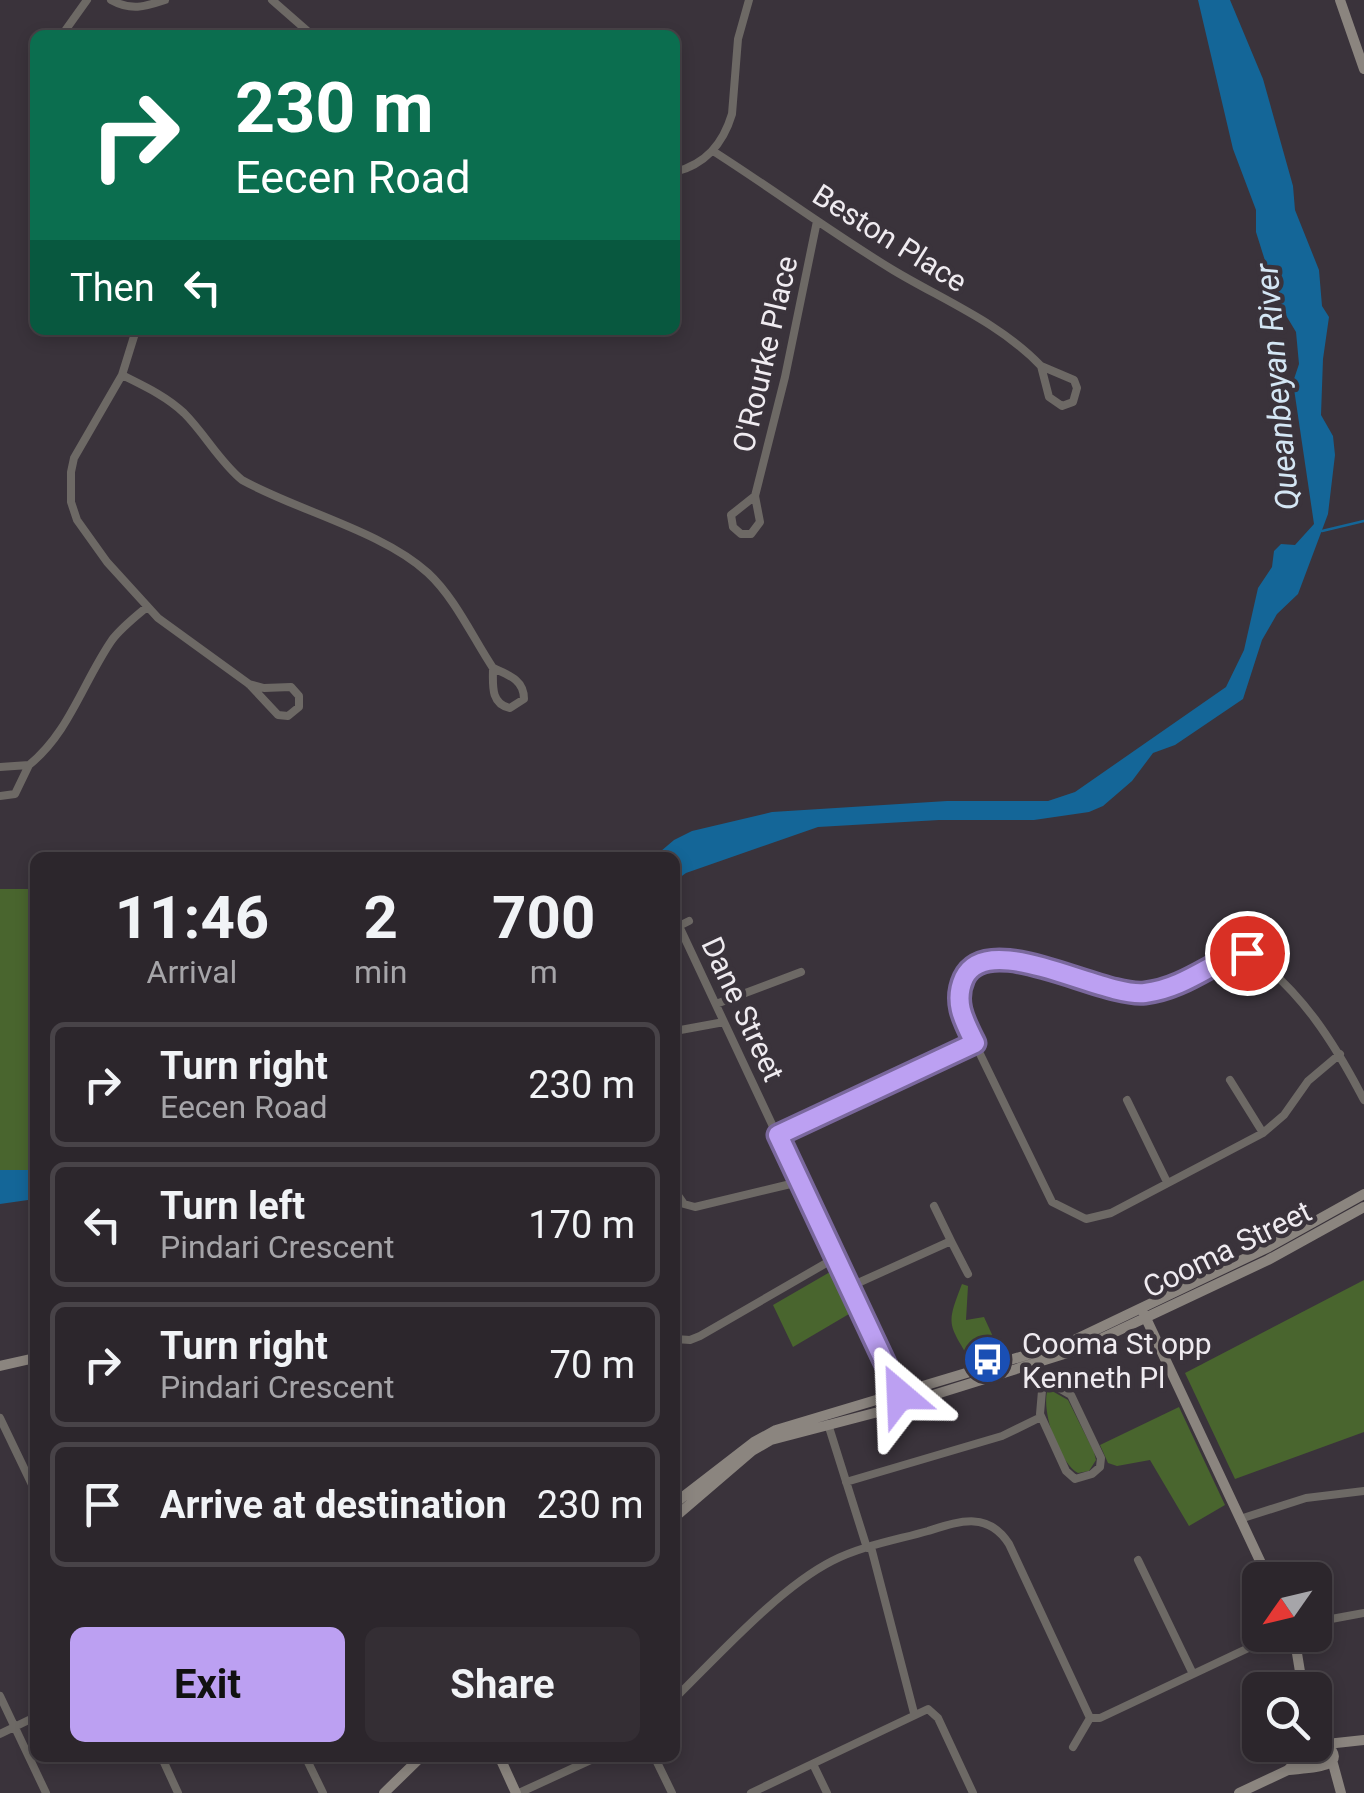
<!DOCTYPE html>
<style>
body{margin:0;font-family:Roboto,sans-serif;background:#342e34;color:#f1f3f6;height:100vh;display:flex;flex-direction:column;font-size:38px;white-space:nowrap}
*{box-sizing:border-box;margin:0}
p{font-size:32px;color:#a6a5a9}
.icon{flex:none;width:55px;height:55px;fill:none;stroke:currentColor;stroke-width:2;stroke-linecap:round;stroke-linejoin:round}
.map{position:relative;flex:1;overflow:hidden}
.sheet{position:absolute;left:30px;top:852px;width:650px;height:910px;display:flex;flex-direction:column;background:#2c262c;border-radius:15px;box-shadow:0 5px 15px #0003,0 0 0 2px #484348}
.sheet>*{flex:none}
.hud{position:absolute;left:30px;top:30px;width:650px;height:305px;border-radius:15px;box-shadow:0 5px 15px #0003,0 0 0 2px #484348;background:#0b6e4f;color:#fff;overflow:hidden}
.needle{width:65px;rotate:236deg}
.tools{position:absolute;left:1242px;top:1562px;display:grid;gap:20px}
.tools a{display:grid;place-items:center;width:90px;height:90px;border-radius:15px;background:#2c262c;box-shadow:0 5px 15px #0003,0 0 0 2px #484348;font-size:50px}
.pin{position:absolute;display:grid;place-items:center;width:85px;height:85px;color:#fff;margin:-42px;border:5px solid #fff;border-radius:50%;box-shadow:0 2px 10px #0007}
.me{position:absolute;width:110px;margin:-55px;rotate:334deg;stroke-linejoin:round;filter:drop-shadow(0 0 8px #0008)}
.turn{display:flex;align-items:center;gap:35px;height:210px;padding:0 40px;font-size:45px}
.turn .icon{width:130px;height:130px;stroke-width:2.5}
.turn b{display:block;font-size:70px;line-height:85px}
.then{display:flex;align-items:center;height:95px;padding:0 40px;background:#0003;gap:20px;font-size:38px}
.eta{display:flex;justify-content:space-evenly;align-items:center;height:170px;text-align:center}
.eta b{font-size:60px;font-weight:700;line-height:70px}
.cta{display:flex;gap:20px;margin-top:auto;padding:20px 40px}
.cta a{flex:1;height:115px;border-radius:15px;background:#bca0f2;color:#111;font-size:40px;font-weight:700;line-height:115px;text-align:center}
.cta a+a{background:#342e34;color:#f1f3f6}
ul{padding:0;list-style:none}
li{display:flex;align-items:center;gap:30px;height:125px;margin:0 20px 15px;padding:0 20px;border:5px solid #484348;border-radius:15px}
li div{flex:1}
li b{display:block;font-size:38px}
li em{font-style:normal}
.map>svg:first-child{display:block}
.green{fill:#49652e}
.water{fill:#146698}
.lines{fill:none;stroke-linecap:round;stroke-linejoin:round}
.stream{stroke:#146698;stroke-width:2.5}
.street{stroke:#6d6965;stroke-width:8}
.secondary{stroke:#8b857f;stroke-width:10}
.route-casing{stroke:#7a689d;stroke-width:25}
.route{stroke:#bca0f2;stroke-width:18}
.labels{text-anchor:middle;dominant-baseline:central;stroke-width:9;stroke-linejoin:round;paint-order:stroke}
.street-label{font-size:30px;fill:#efebf0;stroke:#3a333b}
.poi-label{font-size:30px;fill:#efebf0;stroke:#3a333b;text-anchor:start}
.water-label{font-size:32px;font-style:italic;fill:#d4e6f4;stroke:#3a333b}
</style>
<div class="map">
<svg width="1364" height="1793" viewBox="0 0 1364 1793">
<rect width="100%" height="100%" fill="#3a333b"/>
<path class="green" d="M0 889H35V1170H0Z
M830 1272 849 1314 793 1347 773 1305Z
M1364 1280V1432L1235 1479 1185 1373Z
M962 1284 968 1286 966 1320 984 1317 1000 1352 970 1360C948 1323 946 1325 962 1284Z
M1052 1391 1068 1400 1094 1452 1096 1460 1089 1471 1078 1473C1059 1462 1042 1414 1047 1392Z
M1179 1407 1225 1505 1189 1526 1150 1460 1117 1466 1108 1463 1100 1445Z"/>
<path class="water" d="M1198 0H1230L1263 79 1293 186 1295 210 1319 270 1322 306 1329 317 1323 359 1321 415 1333 436 1335 455 1328 514 1298 594 1277 614 1262 640 1243 699 1175 745 1153 753 1132 781 1103 806 1089 812 1034 820H939L818 827 686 873 675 881V858L654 857 674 840 692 831 772 812 947 801H1048L1075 792 1226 687 1244 650 1258 588 1272 567 1274 551 1281 544 1295 545 1314 524 1293 382 1299 364 1296 332 1278 302 1256 232V210L1233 149Z
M0 1170H35V1199L0 1204Z"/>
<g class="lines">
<path class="stream" d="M1322 531 1364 521"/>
<path class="street" d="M111 0C131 11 144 7 165 0
M272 0 312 35
M62 35 87 0
M713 151C774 190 832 233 893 270 943 300 1000 323 1041 366
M675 172C706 164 723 144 732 114L738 39 749 0
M136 330 122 375 74 458 71 472V502L77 520 107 562 158 618 249 684 278 715 288 716 299 707V696L291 687 264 688 249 684
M1041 366 1074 380 1077 388 1073 402 1062 406 1049 397Z
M122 375C144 386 166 396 184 413 205 434 219 461 242 480 298 511 382 531 428 573 455 598 473 638 493 668
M755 496 731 515 733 527 741 534H751L760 522 755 496 785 377 817 221
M493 668C509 675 524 680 524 699L510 708C490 704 493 684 493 668Z
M29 765C69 733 83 682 112 640 121 628 135 617 147 607
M0 767 29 765 15 794 0 796
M689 921 679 926 898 1393
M716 1004 801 972
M675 1031 724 1022
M1340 1054 1308 1081 1284 1115 1263 1133 1111 1213 1086 1219 1052 1202 965 1023C959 1007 957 996 964 979 985 927 1099 995 1141 993 1182 992 1217 953 1247 953 1300 987 1336 1046 1364 1100
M1230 1080 1263 1133
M1127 1100 1167 1182
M778 1135 975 1043
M675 1191 684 1204 695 1207 799 1182
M951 1241 968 1274
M849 1287 951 1241 934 1206
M675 1339 690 1340 700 1336 835 1258
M1043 1379 1071 1395 1101 1458 1100 1467 1092 1474 1075 1479 1066 1471 1040 1414Z
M0 1418 35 1491
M828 1424 867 1548
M846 1482 1002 1436 1041 1417
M1240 1519 1306 1498 1364 1491
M871 1547 914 1713
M1138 1560 1193 1674
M1315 1622 1364 1613
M0 1696 46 1793
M675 1698C718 1656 779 1588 832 1561 861 1546 896 1540 928 1531 960 1521 988 1511 1009 1544L1090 1718
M0 1734 35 1717
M1073 1747 1090 1718H1100L1276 1635
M162 1758 178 1793
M306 1758 323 1793
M655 1758 672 1793
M813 1764 827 1793
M519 1793 595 1758
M751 1793 928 1709 938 1718 973 1793"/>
<path class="secondary" d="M1340 0 1364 69
M1144 1314 1269 1580
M0 1366 35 1358
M675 1503 754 1442 776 1430 1070 1342 1269 1247 1364 1194
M675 1517 752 1451 771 1440 882 1411 1077 1350 1268 1260 1364 1207
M1294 1635 1303 1690
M1327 1744 1364 1740
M500 1758 516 1793
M1332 1760 1341 1793
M1289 1770C1304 1768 1354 1769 1325 1743H1315
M384 1793 420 1758
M1239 1793 1288 1770 1312 1745"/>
</g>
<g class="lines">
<defs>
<path id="route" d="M900 1395 778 1135 975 1043C964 1021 953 1002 964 978 988 928 1102 998 1145 993 1180 989 1207 967 1238 953H1247"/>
</defs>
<use href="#route" class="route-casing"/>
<use href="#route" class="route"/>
</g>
<defs>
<symbol id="bus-disc" viewBox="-11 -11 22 22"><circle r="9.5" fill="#1a4fb4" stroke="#3a333b"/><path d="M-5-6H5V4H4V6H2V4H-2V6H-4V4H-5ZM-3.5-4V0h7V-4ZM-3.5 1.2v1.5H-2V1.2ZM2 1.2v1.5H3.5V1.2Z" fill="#fff"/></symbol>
</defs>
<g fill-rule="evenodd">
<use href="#bus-disc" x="960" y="1332" width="55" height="55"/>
</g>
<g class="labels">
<g class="street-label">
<text transform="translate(890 238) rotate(32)">Beston Place</text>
<text transform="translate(765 354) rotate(-77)">O'Rourke Place</text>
<text transform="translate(743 1009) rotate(65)">Dane Street</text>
<text transform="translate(1227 1249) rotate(-26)">Cooma Street</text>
</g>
<g class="poi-label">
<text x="1022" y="1343">Cooma St opp<tspan x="1022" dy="34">Kenneth Pl</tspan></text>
</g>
<g class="water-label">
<text transform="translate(1277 387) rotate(-95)">Queanbeyan River</text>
</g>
</g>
</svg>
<div class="tools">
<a><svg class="needle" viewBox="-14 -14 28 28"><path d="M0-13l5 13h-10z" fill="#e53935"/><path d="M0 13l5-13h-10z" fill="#a6a5a9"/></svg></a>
<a><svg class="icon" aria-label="search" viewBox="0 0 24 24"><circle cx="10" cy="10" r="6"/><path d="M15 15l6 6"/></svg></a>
</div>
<div class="pin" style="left:1247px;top:953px;background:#d93025"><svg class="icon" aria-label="arrive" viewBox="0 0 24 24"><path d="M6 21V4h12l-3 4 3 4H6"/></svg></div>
<svg class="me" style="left:900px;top:1395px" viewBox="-20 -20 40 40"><path d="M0-17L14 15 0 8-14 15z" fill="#bca0f2" stroke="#fff" stroke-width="4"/></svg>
<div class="hud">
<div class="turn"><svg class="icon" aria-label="right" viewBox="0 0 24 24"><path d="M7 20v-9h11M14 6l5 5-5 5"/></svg><div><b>230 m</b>Eecen Road</div></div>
<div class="then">Then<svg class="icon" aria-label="left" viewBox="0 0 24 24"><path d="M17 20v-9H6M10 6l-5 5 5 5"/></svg></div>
</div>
<section class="sheet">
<div class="eta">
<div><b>11:46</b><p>Arrival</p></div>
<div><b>2</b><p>min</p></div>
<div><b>700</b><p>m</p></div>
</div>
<ul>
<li><svg class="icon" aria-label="right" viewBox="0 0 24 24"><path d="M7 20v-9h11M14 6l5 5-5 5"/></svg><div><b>Turn right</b><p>Eecen Road</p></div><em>230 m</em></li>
<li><svg class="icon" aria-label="left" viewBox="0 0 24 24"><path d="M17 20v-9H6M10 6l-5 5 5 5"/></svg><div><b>Turn left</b><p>Pindari Crescent</p></div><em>170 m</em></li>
<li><svg class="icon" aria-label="right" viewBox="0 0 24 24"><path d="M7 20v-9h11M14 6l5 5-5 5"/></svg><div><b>Turn right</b><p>Pindari Crescent</p></div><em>70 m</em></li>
<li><svg class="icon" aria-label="arrive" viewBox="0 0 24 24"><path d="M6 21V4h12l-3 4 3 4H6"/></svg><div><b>Arrive at destination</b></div><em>230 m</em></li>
</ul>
<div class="cta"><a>Exit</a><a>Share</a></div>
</section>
</div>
